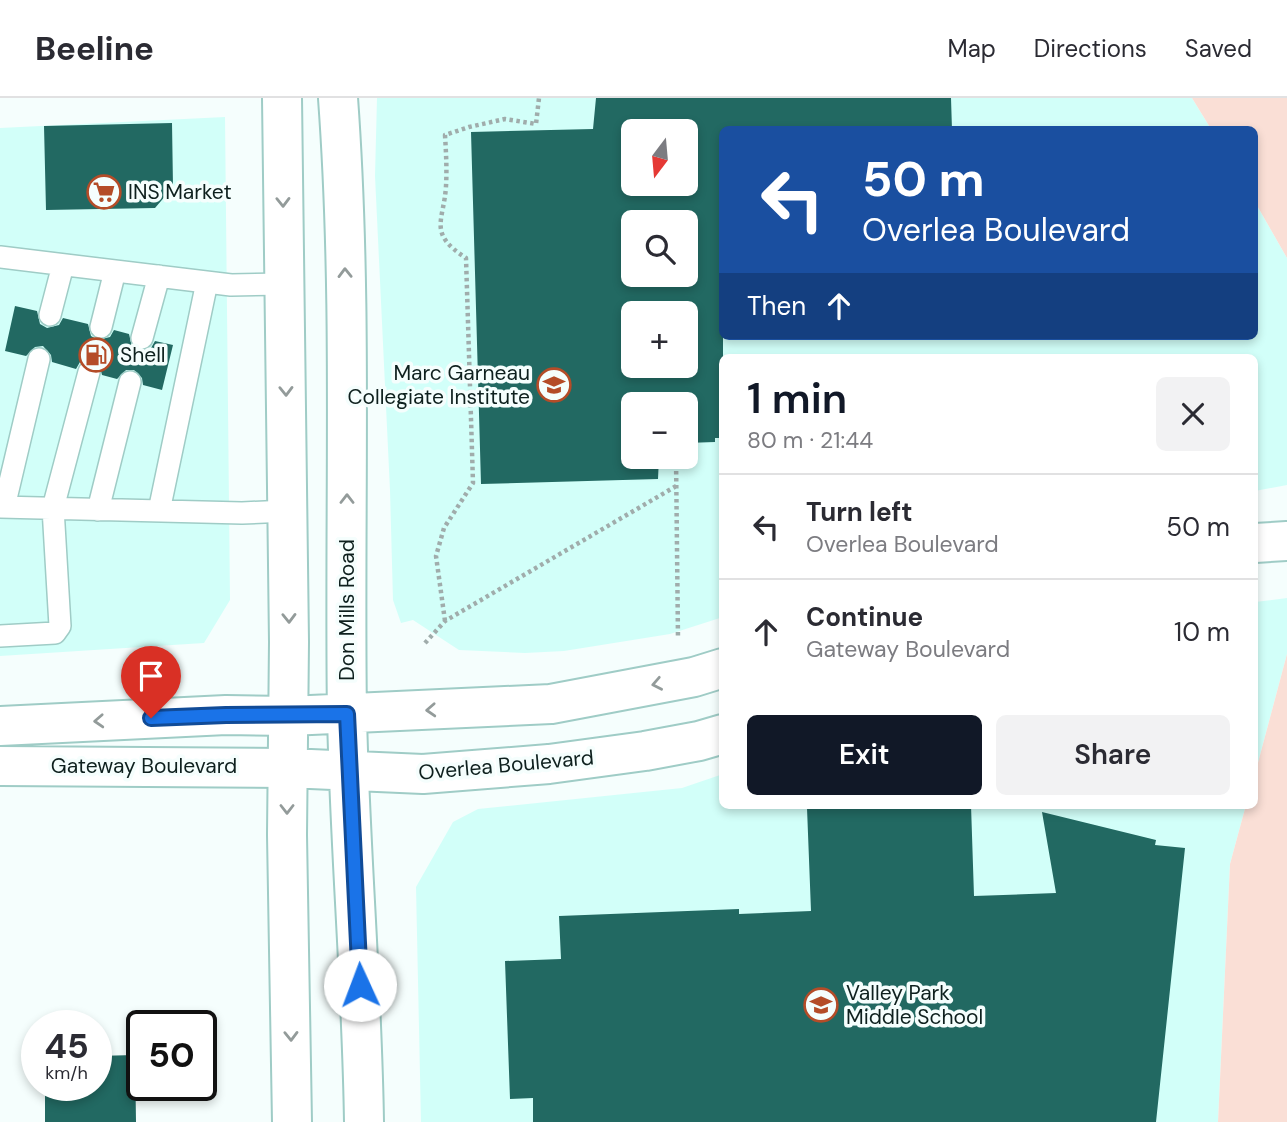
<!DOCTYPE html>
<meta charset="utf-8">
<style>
body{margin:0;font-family:"DM Sans",sans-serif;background:#f2f2f3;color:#2b2b33;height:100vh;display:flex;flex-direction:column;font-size:26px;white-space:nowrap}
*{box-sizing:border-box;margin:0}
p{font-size:23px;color:#7c7c81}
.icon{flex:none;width:38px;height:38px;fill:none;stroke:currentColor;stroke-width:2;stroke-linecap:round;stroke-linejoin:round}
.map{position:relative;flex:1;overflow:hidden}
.details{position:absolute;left:719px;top:256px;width:539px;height:455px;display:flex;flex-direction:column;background:#fff;border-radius:10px;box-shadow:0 4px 10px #0003}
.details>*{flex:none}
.top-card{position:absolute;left:719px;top:28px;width:539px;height:214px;border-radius:10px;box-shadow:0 4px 10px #0003;background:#1a4fa0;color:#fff;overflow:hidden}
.needle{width:46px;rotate:196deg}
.controls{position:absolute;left:621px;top:21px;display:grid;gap:14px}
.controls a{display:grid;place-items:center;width:77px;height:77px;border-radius:10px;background:#fff;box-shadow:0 4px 10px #0003;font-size:35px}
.speed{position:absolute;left:21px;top:912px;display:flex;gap:14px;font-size:35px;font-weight:700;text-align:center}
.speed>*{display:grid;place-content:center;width:91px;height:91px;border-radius:50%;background:#fff;box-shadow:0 4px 10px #0003;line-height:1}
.speed small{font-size:18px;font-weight:400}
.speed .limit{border:4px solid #111;border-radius:10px;background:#fff;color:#111}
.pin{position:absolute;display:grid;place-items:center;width:60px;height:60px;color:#fff;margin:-72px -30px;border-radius:50% 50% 50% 0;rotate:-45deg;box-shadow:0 0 7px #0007}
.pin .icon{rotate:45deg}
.me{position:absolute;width:77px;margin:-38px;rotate:358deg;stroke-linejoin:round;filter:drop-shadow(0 0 5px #0008)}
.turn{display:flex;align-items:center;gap:24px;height:147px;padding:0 28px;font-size:32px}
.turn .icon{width:91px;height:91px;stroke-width:2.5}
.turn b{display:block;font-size:49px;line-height:60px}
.then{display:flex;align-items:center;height:66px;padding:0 28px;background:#0003;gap:14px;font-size:26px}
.round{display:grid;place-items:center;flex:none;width:74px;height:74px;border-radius:10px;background:#f2f2f3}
.head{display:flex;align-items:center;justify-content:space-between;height:119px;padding:0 28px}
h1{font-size:42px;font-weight:600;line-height:52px;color:#111827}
.button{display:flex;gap:14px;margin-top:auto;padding:14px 28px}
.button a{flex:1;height:80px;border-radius:10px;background:#111827;color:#fff;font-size:28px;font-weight:600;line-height:80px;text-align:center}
.button a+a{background:#f2f2f3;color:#2b2b33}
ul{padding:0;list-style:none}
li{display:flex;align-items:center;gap:21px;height:105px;padding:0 28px;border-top:2px solid #e1e1e2}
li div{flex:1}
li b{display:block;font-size:26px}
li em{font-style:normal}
header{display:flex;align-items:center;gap:42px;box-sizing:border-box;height:98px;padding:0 35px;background:#fff;border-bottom:2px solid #e1e1e2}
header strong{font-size:33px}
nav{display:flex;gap:38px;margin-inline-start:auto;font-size:24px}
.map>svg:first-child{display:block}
.built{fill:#d2fff9;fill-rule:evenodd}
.green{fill:#fadfd6}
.building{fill:#226962;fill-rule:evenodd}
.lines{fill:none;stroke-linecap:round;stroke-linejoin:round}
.service-casing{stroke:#9fccc6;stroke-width:24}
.tertiary-casing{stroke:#9fccc6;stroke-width:42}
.secondary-casing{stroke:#9fccc6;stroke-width:42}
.path{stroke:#a0acab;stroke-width:4.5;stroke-dasharray:3.5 3.5;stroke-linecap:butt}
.service{stroke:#fff;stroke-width:21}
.tertiary{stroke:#fff;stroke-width:38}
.secondary{stroke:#fff;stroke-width:38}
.oneway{stroke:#939b9a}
.route-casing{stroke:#114b97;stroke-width:18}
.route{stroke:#1a73e8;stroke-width:12}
.labels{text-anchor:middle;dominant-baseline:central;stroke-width:7;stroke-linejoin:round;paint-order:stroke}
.poi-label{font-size:21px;fill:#0e201e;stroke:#f5fefd;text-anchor:start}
.street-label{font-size:21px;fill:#0e201e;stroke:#f5fefd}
</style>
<header>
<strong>Beeline</strong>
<nav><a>Map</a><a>Directions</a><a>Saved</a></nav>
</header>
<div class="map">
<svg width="1287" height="1024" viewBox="0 0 1287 1024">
<rect width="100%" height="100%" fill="#f5fefd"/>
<path class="built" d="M377 0H1192L1211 31 723 32V238H1255V104L1287 160V387L1255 393V259H723V519L670 536 564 553 525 555 459 552 413 522 401 525 393 502 390 392 375 78ZM634 33H686V86H634ZM634 124H686V177H634ZM634 215H686V268H634ZM634 306H686V359H634Z
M225 19 230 502 204 545 0 558V30Z
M1287 500V556L1255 676V504Z
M723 676V707H1246L1230 766 1218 1024H421L416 789 453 724 478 711 682 690Z"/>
<path class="green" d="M1192 0H1287V160L1255 104V32L1211 31Z
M1287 556V1024H1218L1230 766 1246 707H1255V676Z"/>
<path class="building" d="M596 0H951L952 32H723V340H715V344L686 345V306H634V359H659L658 381 481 386 471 34 593 31ZM634 33H686V86H634ZM634 124H686V177H634ZM634 215H686V268H634Z
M172 25 173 89 155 110 46 112 44 28Z
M15 208 37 213 40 226 47 230 59 227 63 220 88 226 91 238 98 242 110 239 114 232 129 236 132 249 139 253 151 250 155 243 173 247 162 292 143 287 142 280 134 272H126L117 281 102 277 99 265 92 261 80 264 76 271 52 264 51 257 43 248 35 249 26 258 5 253Z
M893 707H971L974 798 1056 795 1042 714 1156 742 1155 747 1185 750 1156 1024H533V1000L510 1001 505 863 561 861 559 818 739 811V816L811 813 807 710Z
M135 957 136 1024H45V987H96V958Z"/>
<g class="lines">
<defs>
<path id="service" d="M0 159 231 187 284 186
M50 217 63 167
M101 229 115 173
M142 240 159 178
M0 409 242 415 287 413
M4 409 39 261
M98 412 130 284
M159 413 207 184
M0 538 55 535 60 528 53 410 89 274"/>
<path id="tertiary" d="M0 628 226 617 289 618
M0 668 288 670"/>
<path id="secondary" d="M282 0 289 544 287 737 292 1024
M338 0C353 205 344 412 347 618 350 753 362 888 364 1024
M1255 445 1287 443
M289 618 551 606 694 579 723 570
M288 670 423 676 549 666 645 653 699 643 723 636"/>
</defs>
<use href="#service" class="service-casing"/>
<use href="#tertiary" class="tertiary-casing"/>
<use href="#secondary" class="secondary-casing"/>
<path class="path" d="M673 298V306
M676 359 678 541
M445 523 436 458 444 430 473 385 466 160C427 135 444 123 446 88 447 71 446 54 445 37L469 29 505 21 536 26 539 0
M425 545 445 523 678 387"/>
<use href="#service" class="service"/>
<use href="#tertiary" class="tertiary"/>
<use href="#secondary" class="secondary"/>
</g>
<defs><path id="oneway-chevron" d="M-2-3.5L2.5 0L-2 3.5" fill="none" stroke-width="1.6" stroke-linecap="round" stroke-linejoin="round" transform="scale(1.75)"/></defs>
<g class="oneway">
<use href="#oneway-chevron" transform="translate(283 104) rotate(89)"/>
<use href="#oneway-chevron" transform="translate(345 175) rotate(-91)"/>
<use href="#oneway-chevron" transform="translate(286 293) rotate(89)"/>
<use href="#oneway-chevron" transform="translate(347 401) rotate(-90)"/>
<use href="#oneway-chevron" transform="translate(289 520) rotate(89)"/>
<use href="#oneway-chevron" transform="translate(657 586) rotate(169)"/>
<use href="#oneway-chevron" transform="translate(431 612) rotate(177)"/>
<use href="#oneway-chevron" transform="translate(99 623) rotate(177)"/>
<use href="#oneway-chevron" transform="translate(287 711) rotate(90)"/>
<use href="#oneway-chevron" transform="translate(291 938) rotate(89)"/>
</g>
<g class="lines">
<defs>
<path id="route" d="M151 620 226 617 347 616 360 887"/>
</defs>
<use href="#route" class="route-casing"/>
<use href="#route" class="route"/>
</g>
<defs>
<symbol id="supermarket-ring" viewBox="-11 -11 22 22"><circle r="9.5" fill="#f5fefd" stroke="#b44c28" stroke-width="1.5"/><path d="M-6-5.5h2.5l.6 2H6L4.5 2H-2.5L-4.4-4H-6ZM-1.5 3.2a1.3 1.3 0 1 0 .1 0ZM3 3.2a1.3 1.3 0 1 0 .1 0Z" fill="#b44c28"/></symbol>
<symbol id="fuel-ring" viewBox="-11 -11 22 22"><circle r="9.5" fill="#f5fefd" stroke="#b44c28" stroke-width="1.5"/><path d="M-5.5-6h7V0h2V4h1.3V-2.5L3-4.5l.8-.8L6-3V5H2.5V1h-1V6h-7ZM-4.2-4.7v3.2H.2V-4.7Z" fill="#b44c28"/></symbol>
<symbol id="school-ring" viewBox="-11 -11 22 22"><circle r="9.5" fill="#f5fefd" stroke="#b44c28" stroke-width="1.5"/><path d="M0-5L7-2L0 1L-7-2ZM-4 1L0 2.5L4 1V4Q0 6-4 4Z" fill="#b44c28"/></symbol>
</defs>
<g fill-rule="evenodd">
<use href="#supermarket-ring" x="85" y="75" width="38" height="38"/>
<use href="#fuel-ring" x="77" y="238" width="38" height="38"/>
<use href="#school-ring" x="535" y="268" width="38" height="38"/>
<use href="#school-ring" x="802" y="888" width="38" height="38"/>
</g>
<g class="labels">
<g class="poi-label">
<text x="128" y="94">INS Market</text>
<text x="120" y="257">Shell</text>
<text x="530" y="275" text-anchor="end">Marc Garneau<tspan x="530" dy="24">Collegiate Institute</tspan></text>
<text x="846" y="895">Valley Park<tspan x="846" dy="24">Middle School</tspan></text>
</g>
<g class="street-label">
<text transform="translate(347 512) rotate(-90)">Don Mills Road</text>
<text transform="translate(506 667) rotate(-5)">Overlea Boulevard</text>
<text x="144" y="668">Gateway Boulevard</text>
</g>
</g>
</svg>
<div class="controls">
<a><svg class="needle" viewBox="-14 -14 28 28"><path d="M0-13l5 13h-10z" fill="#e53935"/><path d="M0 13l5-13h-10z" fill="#7c7c81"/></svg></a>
<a><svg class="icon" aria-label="search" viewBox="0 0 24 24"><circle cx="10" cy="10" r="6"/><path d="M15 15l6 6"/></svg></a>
<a>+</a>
<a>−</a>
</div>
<div class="speed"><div>45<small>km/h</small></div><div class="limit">50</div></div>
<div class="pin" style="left:151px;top:620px;background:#d93025"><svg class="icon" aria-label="arrive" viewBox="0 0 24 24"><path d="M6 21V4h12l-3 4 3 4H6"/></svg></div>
<svg class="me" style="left:360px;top:887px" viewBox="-20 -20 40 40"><circle r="19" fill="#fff"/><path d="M0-13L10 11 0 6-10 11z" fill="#1a73e8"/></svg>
<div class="top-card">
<div class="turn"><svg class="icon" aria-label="left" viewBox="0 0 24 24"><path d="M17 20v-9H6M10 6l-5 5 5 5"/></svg><div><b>50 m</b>Overlea Boulevard</div></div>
<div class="then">Then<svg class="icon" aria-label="ahead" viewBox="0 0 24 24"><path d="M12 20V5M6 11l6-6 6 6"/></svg></div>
</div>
<section class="details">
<div class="head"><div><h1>1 min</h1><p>80 m · 21:44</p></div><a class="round"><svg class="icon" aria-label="close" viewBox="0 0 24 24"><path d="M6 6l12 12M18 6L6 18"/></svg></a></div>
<ul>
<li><svg class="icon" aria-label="left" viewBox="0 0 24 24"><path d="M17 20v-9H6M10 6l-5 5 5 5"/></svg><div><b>Turn left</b><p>Overlea Boulevard</p></div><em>50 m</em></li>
<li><svg class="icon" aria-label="ahead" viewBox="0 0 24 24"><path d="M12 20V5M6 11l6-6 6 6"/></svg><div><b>Continue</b><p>Gateway Boulevard</p></div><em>10 m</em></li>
</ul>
<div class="button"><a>Exit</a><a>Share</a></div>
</section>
</div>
